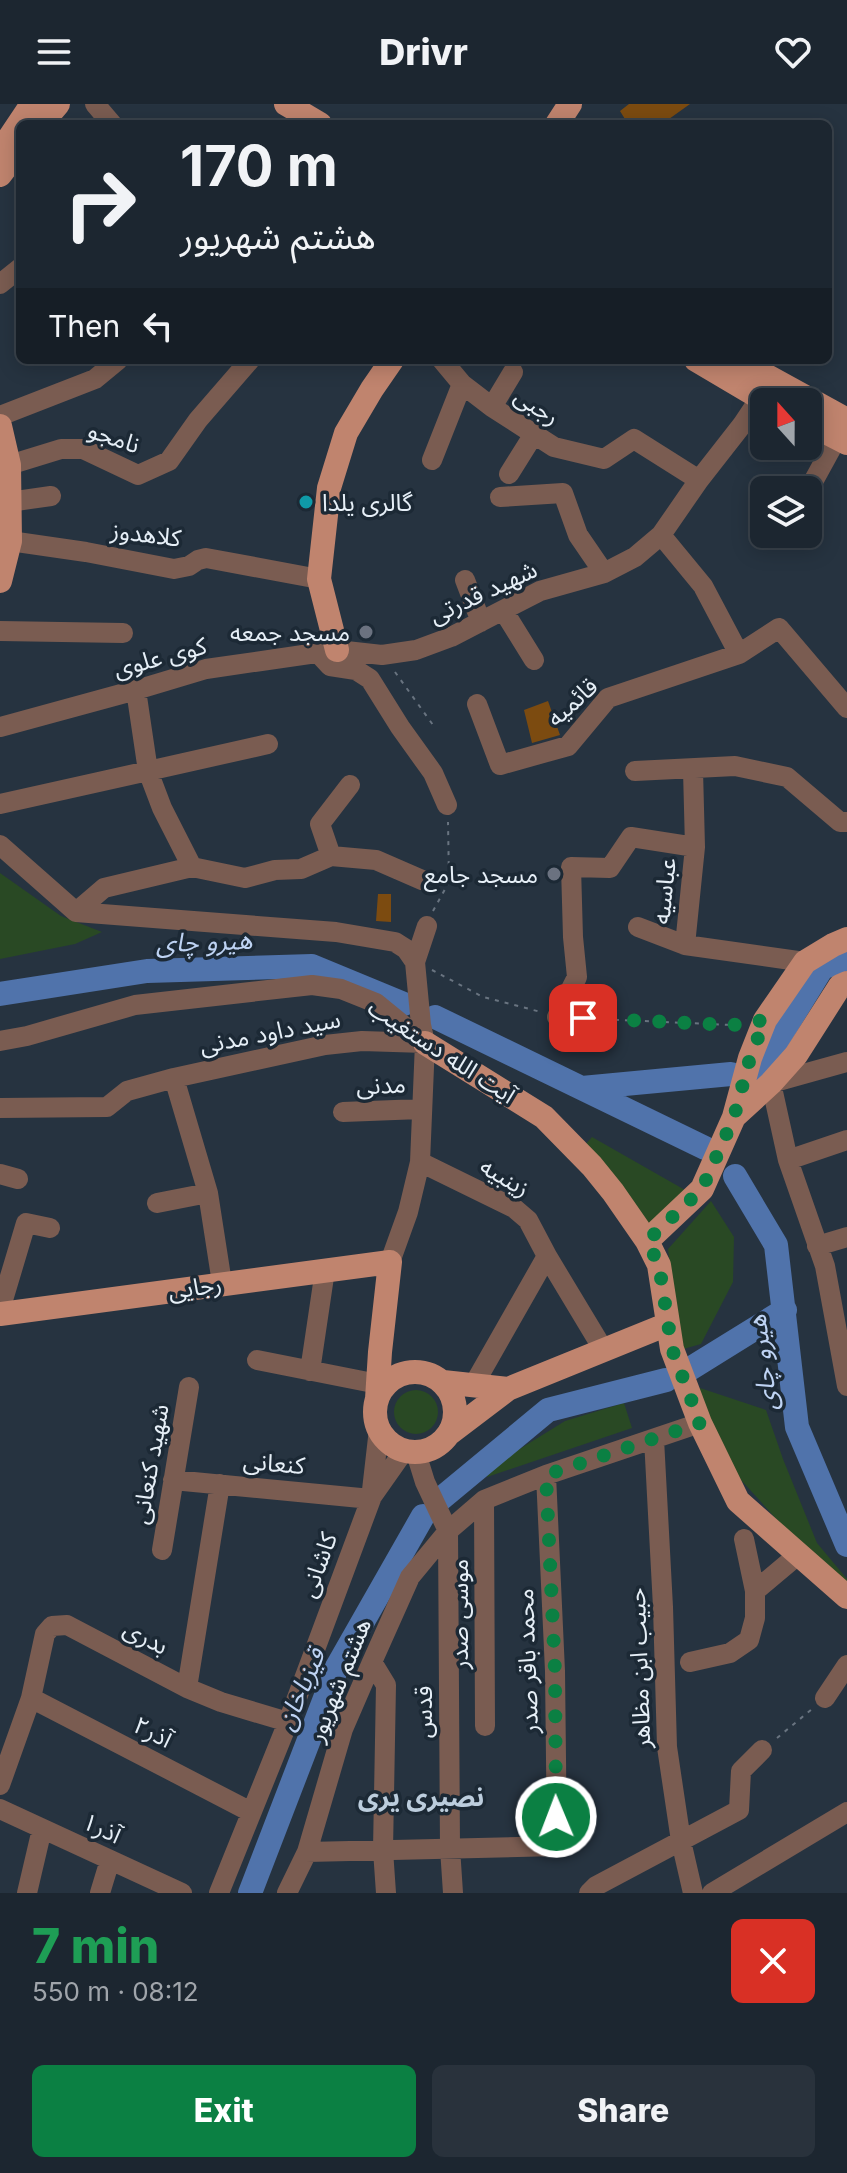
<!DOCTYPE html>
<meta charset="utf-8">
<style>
body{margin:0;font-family:Inter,"Noto Sans Arabic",sans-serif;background:#29323c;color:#f1f3f6;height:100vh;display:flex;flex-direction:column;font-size:30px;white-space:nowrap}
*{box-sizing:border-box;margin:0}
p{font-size:26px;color:#a0a5ab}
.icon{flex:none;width:44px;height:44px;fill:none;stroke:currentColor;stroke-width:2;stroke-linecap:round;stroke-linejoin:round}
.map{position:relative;height:1789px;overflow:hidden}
.details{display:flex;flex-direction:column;background:#1c2630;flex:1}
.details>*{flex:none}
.top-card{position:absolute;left:16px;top:16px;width:816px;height:244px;border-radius:12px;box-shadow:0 4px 20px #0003,0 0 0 2px #3a434c;background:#1c2630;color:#f1f3f6;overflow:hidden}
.needle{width:52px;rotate:339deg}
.controls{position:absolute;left:750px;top:284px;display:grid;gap:16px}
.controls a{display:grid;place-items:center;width:72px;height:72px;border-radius:12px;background:#1c2630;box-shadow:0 4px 20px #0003,0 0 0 2px #3a434c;font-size:40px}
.pin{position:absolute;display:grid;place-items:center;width:68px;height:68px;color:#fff;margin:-34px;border-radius:16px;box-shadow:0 4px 12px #0006}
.me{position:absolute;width:88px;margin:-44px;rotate:359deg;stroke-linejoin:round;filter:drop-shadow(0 0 6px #0008)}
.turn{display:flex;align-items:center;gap:28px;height:168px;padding:0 32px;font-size:36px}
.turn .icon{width:104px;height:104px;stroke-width:2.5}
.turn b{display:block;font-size:56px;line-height:68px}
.then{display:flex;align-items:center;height:76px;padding:0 32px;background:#0003;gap:16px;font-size:30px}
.round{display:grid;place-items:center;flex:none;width:84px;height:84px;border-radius:12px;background:#29323c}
.head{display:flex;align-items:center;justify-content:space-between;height:136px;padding:0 32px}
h1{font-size:48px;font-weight:800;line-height:60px;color:#1e9e55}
.cta{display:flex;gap:16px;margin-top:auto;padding:16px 32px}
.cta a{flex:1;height:92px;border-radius:12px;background:#0b8043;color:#fff;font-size:32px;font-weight:800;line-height:92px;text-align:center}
.cta a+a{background:#29323c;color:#f1f3f6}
header{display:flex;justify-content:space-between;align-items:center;height:104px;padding:0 32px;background:#1c2630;font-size:36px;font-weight:800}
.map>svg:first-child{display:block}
.green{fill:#294924}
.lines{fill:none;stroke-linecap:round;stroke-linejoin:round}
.river{stroke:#5073ab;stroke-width:24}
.building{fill:#7c4b10}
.path{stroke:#697480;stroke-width:2;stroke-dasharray:4 6;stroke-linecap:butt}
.minor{stroke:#7a5c51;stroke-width:20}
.major{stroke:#c0846e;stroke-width:24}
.route{stroke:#0b8043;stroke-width:14;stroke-dasharray:0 25.2}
.culture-dot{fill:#0f9aa8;stroke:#1c2935;stroke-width:3}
.worship-dot{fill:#6b7280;stroke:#1c2935;stroke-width:3}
.labels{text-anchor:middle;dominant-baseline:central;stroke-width:7;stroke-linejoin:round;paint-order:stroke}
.street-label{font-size:24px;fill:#e6eff7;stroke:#1c2935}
.poi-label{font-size:24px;fill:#e6eff7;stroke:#1c2935;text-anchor:end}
.water-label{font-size:26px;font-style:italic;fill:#bed3f3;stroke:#1c2935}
.neighbourhood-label{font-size:26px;font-weight:bold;fill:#bccddd;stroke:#1c2935}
</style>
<header><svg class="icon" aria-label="menu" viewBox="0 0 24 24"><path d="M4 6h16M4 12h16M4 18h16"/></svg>Drivr<svg class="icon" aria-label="heart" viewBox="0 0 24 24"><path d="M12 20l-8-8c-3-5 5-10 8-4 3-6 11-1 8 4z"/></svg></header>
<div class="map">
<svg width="847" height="1789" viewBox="0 0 847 1789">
<rect width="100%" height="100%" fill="#263340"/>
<path class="green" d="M0 769 61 812 102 828 75 840 0 855Z
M592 1033 685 1086 649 1124 585 1041Z
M711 1097 734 1133 733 1178 701 1240 680 1246 679 1227 668 1145Z
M685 1279 766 1306 783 1355 817 1439 847 1475V1480L800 1441 741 1376Z
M394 1308a22 22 0 1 1 44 0a22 22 0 1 1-44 0Z
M624 1299 632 1324 487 1373 486 1366 565 1317Z"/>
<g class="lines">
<path class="river" d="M0 890 147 867 312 862 404 900
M435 913 705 1044
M760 965 822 864 847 854
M582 984 731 970
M735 1072 776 1141 797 1323 847 1441
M680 1271 785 1206
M437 1398 548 1306 666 1276
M250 1789 337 1563 423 1412"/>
</g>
<path class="building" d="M629 0H690L662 20H628L620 7Z
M548 597 560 631 532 639 524 606Z
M378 790H391V818L376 817Z"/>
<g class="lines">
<path class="path" d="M395 568 433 621
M433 807 449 778 448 718
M432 866 483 893 541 908
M575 914 687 919 733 921 744 919
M777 1634 812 1605"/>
<path class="minor" d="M95 0 112 20
M0 180 20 164
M442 256 462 280 492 303 554 343 604 355 634 335 699 376
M492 303 513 268
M0 312 95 275 118 256
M432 356 462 280
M9 361 61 345H83L138 371 169 357 198 316 250 256
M509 370 534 330
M814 376 837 334
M500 393 563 389 578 431 604 469
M9 398 51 392
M661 431 703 482 739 550
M10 437 86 448 174 465 189 462 198 456 206 454 319 475
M465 476 481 518
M503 506 534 556
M0 527 123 529
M317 548 330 562 356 566 370 575 400 623 433 669 447 701
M477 600 500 661 568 642 608 594 739 550 779 524 847 604
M0 623 136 586 206 565 337 546 382 551 416 546 451 533 540 487 604 469 635 453 661 431 699 376 742 321 760 294
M693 666 695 743 685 841 805 858
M635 667 735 662 787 673 840 718H847
M0 700 148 667 136 586
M0 741 76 808 336 828 395 838 406 845 415 858
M331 752 320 720 350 681
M192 763 245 774 275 766 301 765 331 752 376 756 422 776
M76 808 104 784 192 763 162 704 148 667 268 640
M638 823 685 841
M557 913 577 873 573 833 571 763 610 764 631 733 695 743
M0 937 27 932 135 901 312 881 341 885 376 899 425 939
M847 958 771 979 788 1056 825 1162 847 1282
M174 974 208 1089 222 1179
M0 1004 107 1003 127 987 174 974 325 941 362 937 425 939
M343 1008 421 1005
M788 1056 847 1036
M420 1058 514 1104 528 1116 547 1152
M0 1070 18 1075
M157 1099 208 1089
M817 1142 847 1133
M390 1158 408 1108 420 1058 425 939 421 921 415 858 427 822
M0 1206 26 1119 50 1124
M257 1256 378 1280
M310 1267 325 1166
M473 1282 547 1152 603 1245
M654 1335 663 1503 667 1643 681 1737 693 1789
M416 1349 425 1378 448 1427 450 1744 453 1789
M173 1376 371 1395
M373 1391 404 1347
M484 1396 485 1622
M744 1435 755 1487 799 1450
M162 1446 189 1283
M372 1558 386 1581 383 1746 386 1789
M690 1558 730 1549 749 1536 755 1514V1487
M187 1584 220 1380
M31 1594 251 1708
M825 1594 847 1561
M0 1681 31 1594 45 1530 52 1522 67 1521 187 1584 221 1598 288 1618
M0 1705 182 1789
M307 1748 557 1742 555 1567 546 1371
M27 1789 42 1725
M100 1789 110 1756
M219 1789 288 1618 371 1395 379 1325
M287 1789 307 1748 343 1625 372 1558 410 1473 448 1427 484 1396 546 1371 700 1319
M589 1789 596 1782 739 1706 741 1667 762 1646
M712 1789 847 1708"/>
<path class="major" d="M286 0 320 20
M41 20 58 0
M557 20 570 0
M0 48 32 0
M0 71 20 45
M696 256 767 298
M738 256 847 316
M808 319 847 339
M0 322 9 361 10 437 0 477
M337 546 319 475 329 384 346 329 372 285 392 256
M425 939 544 1013 592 1062 613 1088 647 1137 659 1161 672 1245 700 1319 738 1397 847 1493
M734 1013 771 979 796 951 840 882 847 879
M647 1137 702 1085 734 1013 750 954 765 916 805 858 833 841 847 835
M0 1210 390 1158 380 1248 377 1295
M375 1308a40 40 0 1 1 80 0a40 40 0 1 1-80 0Z
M443 1278 508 1285
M450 1329 508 1285 668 1220"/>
</g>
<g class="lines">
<path class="route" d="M556 1713 555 1567 546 1371 700 1319 672 1245 659 1161 647 1137 702 1085 734 1013 750 954 765 916 733 921 583 914"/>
</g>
<circle class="culture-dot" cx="306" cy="398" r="8"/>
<g class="worship-dot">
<circle cx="366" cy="528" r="8"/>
<circle cx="554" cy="770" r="8"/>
</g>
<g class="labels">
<g class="street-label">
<text transform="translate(537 302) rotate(33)">رجبی</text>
<text transform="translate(114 333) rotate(19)">نامجو</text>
<text transform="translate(146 430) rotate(7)">کلاهدوز</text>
<text transform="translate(483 488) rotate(-25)">شهید قدرتی</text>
<text transform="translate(160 553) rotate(-15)">کوی علوی</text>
<text transform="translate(572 598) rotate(-42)">قائمیه</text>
<text transform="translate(664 787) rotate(-84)">عباسیه</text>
<text transform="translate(270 928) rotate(-11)">سید داود مدنی</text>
<text transform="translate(442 947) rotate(33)">آیت الله دستغیب</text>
<text transform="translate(381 981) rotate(-2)">مدنی</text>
<text transform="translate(505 1073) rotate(30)">زینبیه</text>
<text transform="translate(195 1183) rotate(-8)">رجایی</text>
<text transform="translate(274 1359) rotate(5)">کنعانی</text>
<text transform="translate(150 1360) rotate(-80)">شهید کنعانی</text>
<text transform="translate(318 1461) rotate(-70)">کاشانی</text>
<text transform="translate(459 1510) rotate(-90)">موسی صدر</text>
<text transform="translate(146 1533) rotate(28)">بدری</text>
<text transform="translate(527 1557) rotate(-92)">محمد باقر صدر</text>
<text transform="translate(639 1564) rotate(-92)">حبیب ابن مظاهر</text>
<text transform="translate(339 1576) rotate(-68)">هشتم شهریور</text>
<text transform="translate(423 1608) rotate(-90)">قدس</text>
<text transform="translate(153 1628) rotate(27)">آذر۲</text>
<text transform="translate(102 1724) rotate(25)">آذر۱</text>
</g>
<g class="poi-label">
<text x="322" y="398" text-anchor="start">گالری یلدا</text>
<text x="350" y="528">مسجد جمعه</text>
<text x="538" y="770">مسجد جامع</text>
</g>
<g class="water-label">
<text transform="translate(204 837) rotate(-2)">هیرو چای</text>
<text transform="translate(762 1259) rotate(-97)">هیرو چای</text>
<text transform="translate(300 1585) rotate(-67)">قیزباخان</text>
</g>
<g class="neighbourhood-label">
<text x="421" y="1692">نصیری یری</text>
</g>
</g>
</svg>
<div class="controls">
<a><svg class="needle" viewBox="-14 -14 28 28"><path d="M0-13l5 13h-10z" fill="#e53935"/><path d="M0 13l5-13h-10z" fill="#a0a5ab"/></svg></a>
<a><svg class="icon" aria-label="layers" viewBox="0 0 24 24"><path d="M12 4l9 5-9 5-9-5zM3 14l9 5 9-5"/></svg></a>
</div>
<div class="pin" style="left:583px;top:914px;background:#d93025"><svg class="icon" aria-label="arrive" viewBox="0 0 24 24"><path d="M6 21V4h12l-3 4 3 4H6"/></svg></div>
<svg class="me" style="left:556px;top:1713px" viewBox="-20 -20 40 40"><circle r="17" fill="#0b8043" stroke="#fff" stroke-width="3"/><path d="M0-11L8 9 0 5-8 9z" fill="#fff"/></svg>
<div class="top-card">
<div class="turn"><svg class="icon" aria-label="right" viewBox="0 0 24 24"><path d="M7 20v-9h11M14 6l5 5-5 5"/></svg><div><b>170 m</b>هشتم شهریور</div></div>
<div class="then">Then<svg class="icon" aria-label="left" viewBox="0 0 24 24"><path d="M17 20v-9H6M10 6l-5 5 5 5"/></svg></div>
</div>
</div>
<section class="details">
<div class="head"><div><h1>7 min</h1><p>550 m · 08:12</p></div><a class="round" style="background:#d93025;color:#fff"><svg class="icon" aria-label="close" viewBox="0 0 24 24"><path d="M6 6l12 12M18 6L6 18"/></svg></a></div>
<div class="cta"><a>Exit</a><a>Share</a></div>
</section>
